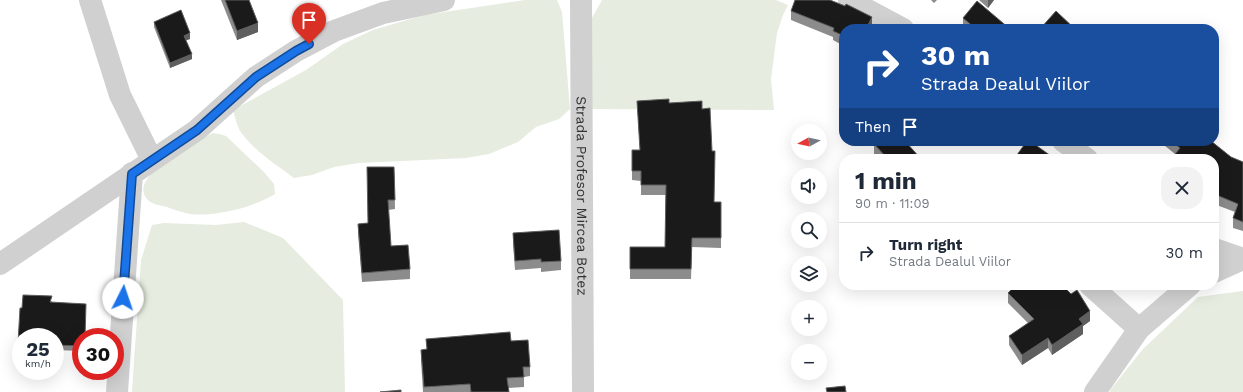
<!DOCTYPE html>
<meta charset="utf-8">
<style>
body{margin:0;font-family:"Work Sans",sans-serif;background:#f2f2f3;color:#1f2937;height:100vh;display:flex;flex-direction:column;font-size:15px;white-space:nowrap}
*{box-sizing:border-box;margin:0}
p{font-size:13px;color:#747a83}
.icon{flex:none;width:22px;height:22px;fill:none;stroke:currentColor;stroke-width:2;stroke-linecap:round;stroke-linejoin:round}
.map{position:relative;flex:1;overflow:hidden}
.drawer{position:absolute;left:839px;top:154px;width:380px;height:136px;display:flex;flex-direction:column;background:#fff;border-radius:16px;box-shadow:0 4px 16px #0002}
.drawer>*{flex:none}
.hud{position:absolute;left:839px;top:24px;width:380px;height:122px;border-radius:16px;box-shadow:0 4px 16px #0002;background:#1a4fa0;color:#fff;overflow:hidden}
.needle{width:26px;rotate:262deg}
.controls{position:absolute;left:791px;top:124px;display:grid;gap:8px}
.controls a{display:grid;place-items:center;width:36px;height:36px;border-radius:50%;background:#fff;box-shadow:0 4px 16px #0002;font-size:20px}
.speed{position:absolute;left:12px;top:328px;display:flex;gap:8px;font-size:20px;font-weight:700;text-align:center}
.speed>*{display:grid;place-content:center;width:52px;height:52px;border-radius:50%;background:#fff;box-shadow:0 4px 16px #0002;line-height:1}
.speed small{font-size:10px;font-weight:400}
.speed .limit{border:6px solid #d22;background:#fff;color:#111}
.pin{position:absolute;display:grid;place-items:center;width:34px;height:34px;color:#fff;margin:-41px -17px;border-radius:50% 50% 50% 0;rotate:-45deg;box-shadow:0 0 4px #0007}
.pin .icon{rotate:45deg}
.me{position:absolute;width:44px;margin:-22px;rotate:4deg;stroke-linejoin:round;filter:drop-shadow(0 0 3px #0008)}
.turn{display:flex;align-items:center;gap:14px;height:84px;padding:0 16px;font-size:18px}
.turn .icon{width:52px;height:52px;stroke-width:2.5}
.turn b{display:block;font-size:28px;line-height:34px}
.then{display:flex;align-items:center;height:38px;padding:0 16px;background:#0003;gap:8px;font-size:15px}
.round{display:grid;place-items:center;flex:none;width:42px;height:42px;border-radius:16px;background:#f2f2f3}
.summary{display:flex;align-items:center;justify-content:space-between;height:68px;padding:0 16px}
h1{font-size:24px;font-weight:700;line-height:30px}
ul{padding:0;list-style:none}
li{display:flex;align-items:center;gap:12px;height:60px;padding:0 16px;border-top:1px solid #e0e1e3}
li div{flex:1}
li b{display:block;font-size:15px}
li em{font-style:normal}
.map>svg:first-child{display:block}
.green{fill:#e6ecdf}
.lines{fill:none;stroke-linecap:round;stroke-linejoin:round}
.street{stroke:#d0d0d0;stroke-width:22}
.wall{fill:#8c8c8c}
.shaded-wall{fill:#5f5f5f}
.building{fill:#1a1a1a;stroke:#5f5f5f}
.route-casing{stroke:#114b97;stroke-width:10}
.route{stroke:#1a73e8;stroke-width:7}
.labels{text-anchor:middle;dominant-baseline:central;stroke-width:4;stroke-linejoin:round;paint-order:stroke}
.street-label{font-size:14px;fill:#333;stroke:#fff}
</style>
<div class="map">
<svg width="1243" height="392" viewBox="0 0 1243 392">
<rect width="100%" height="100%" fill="#fff"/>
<path class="green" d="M525 0H557L562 12 570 109 559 119 536 127 518 142 489 154 466 158 359 163 334 167 312 175 294 178C275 164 254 151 240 131 237 125 235 117 233 110L306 70 343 44 373 30 424 15Z
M602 0H776L788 5 783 15 777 33 771 79 774 110 590 109 588 32 592 18Z
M213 133 219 134 226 136 264 172 274 184 275 194C254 207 215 217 190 214 182 212 174 210 167 207 159 205 147 204 144 194 137 172 195 141 213 133Z
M244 222 283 238 343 300 345 392H132L141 260 152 225 164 223 216 225Z
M1243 291V392H1110L1111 389 1143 349 1198 297Z"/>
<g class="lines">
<g class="street">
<path d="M90 0 120 95 152 160"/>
<path id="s1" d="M581 0 583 392"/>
<path d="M849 0 903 29"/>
<path d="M1063 141 1087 159"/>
<path d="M1214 249 1243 259"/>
<path d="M0 264 197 130 256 77 296 51 334 31 383 13 444 0"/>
<path d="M1214 272 1243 259"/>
<path d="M1090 285 1139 329"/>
<path d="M117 392 132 173"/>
<path d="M1095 392 1139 329 1190 285"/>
</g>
</g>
<path class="wall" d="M221 0H249L258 32 237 40Z
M931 0H937L934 3Z
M979 0H994L988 8Z
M791 11 872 27 871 29H844V46L833 40V37L791 20Z
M963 18 1010 29H964L963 28Z
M154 22 190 39 186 40 192 59 170 68 154 27Z
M637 101 669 103 702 109 714 202H721V248L692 247 691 279H630V247H665L666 195H641V181L632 180V150H640Z
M1159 141H1211L1231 157 1243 162V231L1233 228V218L1235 212 1214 204V159H1172L1175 154Z
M874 144 921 159H879L874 154Z
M394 167 395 209 388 210 391 246 410 269V279L362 282 358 233V224L368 223Z
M513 233 561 261V270L541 272V268L515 270 513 243Z
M1011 285H1062L1090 321 1083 326V334L1052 355 1048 348 1022 365 1009 345V336L1028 323 1008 303V293L1013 288 1011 286Z
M52 301V302L81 337V351L55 350V337H21V348H18L22 308Z
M426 339 511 341 530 367V376L524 377V387L508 388 509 392H423L421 360V350H427Z"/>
<path class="shaded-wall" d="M988 0H994L988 8Z
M872 17V27L871 29H866Z
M258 23V32L237 40V31Z
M190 33V39L184 41V36Z
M192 54V59L170 68V63Z
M1090 311V321L1083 326V334L1052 355V345L1079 319Z
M1048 338V348L1022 365V355Z"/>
<path class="building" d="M225 0H249L258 23 237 31Z
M795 0H830L845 6 846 4 872 17 866 29H844V36L833 31 834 28 791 11Z
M977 1 1010 29H976L963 18Z
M181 10 190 33 184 36 192 54 170 63 154 22Z
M1056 11 1075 29H1040Z
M669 99V103L702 101V109L710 108 712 151H715L714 202H721V238H692L691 269H630V247H665L666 185H641V171H632V150H640L637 101Z
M877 141H905L921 159H888L874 144Z
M1027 141H1030L1051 156 1049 159H1014Z
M1171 141H1211L1231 157 1243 162V222L1233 218 1238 204 1214 194V159H1173L1172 158 1180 148Z
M367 167H394L395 200H388L391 246 408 245 410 269 362 273 358 224 368 223Z
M559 230 561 261 541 262V259L515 261 513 233Z
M1016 285H1062L1071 294 1077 290 1090 311 1079 319 1083 324 1052 345 1048 338 1022 355 1009 336 1034 319 1008 293Z
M23 295 52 296 50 302 86 304 85 337H81V346L55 345V337H21V343H18L20 308H22Z
M510 332 511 341 528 340 530 367H523L524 377 507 378 509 392H471L470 384 424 387 421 350 427 349 426 339Z
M845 386 846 392H827L826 388Z
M401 390V392H380Z"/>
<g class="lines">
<defs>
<path id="route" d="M123 298 132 174 197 130 256 77 296 51 309 44"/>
</defs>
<use href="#route" class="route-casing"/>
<use href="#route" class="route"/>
</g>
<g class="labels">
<g class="street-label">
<text stroke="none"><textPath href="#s1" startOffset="196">Strada Profesor Mircea Botez</textPath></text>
</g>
</g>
</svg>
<div class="controls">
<a><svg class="needle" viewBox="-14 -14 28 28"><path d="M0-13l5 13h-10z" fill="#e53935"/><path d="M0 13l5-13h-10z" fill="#747a83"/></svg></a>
<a><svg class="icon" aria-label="sound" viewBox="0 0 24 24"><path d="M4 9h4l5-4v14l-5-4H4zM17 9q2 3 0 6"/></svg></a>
<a><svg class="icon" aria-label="search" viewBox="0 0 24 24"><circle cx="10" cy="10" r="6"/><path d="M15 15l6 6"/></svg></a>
<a><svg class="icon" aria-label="layers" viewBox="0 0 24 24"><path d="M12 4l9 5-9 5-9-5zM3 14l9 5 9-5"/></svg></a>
<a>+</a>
<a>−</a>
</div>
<div class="speed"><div>25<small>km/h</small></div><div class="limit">30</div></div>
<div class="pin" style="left:309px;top:44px;background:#d93025"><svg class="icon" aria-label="arrive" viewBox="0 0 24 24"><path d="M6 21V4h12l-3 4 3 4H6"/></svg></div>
<svg class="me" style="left:123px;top:298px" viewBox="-20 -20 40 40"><circle r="19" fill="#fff"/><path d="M0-13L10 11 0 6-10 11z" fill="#1a73e8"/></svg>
<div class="hud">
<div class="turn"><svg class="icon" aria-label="right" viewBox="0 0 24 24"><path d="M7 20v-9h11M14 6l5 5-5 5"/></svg><div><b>30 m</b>Strada Dealul Viilor</div></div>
<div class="then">Then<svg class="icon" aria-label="arrive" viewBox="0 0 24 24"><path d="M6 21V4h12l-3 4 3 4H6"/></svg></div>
</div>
<section class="drawer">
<div class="summary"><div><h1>1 min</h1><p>90 m · 11:09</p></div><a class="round"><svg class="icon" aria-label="close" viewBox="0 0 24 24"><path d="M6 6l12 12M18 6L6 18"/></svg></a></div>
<ul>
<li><svg class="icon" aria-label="right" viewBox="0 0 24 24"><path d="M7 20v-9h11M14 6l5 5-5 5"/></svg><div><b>Turn right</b><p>Strada Dealul Viilor</p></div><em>30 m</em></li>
</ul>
</section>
</div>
